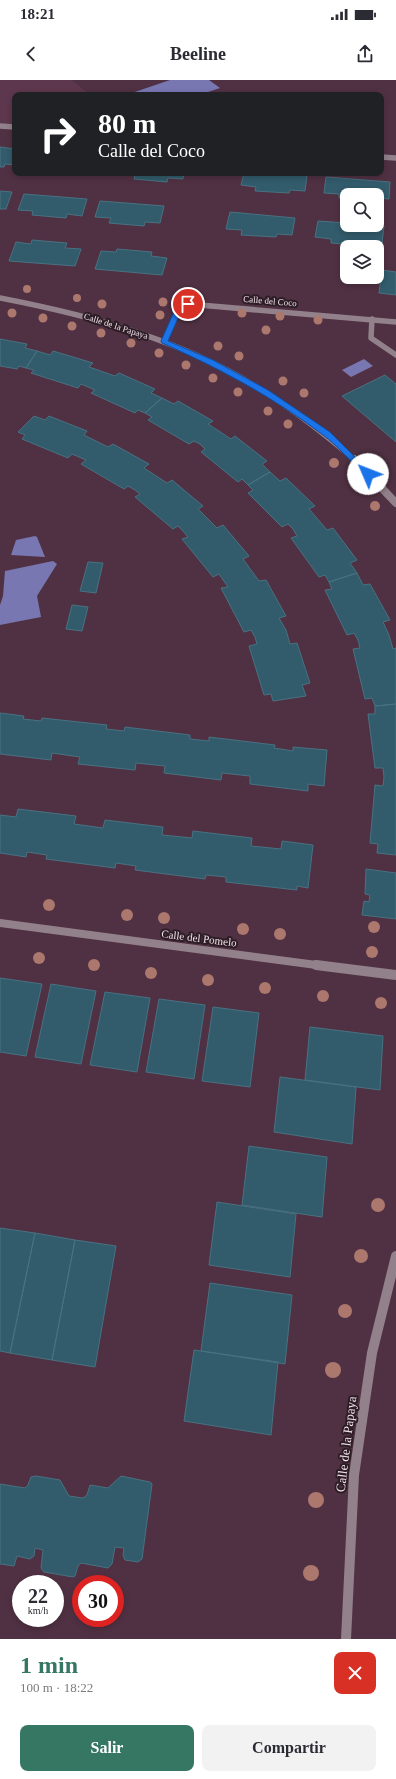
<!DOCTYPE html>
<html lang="es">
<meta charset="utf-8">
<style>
body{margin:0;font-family:Georgia,serif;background:#f2f2f3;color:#2b2b33;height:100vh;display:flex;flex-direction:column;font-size:15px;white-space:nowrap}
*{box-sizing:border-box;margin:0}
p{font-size:13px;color:#7c7c81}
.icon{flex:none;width:22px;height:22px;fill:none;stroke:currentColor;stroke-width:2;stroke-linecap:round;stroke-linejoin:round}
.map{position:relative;height:1559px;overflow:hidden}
.drawer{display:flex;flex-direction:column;background:#fff;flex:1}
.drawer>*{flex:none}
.banner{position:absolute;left:12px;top:12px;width:372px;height:84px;border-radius:8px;box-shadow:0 2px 6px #0003;background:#202124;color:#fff;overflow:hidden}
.buttons{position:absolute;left:340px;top:108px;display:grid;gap:8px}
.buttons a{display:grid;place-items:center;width:44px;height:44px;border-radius:8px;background:#fff;box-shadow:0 2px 6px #0003;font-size:20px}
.speed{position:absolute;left:12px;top:1495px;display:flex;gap:8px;font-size:20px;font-weight:700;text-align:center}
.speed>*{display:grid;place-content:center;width:52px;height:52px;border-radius:50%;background:#fff;box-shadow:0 2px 6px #0003;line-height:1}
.speed small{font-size:10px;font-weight:400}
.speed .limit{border:6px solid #d22;background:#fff;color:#111}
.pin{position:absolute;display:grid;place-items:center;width:34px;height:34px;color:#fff;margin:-17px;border:2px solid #fff;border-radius:50%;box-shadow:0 1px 4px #0007}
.me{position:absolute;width:44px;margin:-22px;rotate:314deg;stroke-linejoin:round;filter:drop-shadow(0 0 3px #0008)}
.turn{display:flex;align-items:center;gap:14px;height:84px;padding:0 20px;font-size:18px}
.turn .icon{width:52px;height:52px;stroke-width:2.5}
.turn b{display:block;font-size:28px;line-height:34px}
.round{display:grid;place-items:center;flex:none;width:42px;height:42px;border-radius:8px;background:#f2f2f3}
.head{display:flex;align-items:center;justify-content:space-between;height:68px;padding:0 20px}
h1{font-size:24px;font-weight:700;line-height:30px;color:#367764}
.action{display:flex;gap:8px;margin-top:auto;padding:8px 20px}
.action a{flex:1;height:46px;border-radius:8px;background:#367764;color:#fff;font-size:16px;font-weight:700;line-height:46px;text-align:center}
.action a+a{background:#f2f2f3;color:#2b2b33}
.status{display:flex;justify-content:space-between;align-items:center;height:28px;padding:0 20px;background:#fff;direction:ltr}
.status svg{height:11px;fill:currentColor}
header{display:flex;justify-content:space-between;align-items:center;height:52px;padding:0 20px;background:#fff;font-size:18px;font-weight:700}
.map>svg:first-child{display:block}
.built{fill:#5d374d}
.water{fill:#7877b2}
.building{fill:#325b6b;stroke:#487282}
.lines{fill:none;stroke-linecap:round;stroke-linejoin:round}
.lane{stroke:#92818a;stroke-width:5.5}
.street-far2{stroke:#92818a;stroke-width:5.5}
.street-far1{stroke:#92818a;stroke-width:8}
.street{stroke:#92818a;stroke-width:10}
.tree{fill:#ac776d}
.route{fill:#1a73e8;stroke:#114b97}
.labels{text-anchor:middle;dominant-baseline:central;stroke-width:4;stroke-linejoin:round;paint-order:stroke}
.far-street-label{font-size:9px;fill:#f5e1ec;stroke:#2d1e26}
.street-label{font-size:11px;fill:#f5e1ec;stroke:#2d1e26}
.near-street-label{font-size:13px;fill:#f5e1ec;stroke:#2d1e26}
</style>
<div class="status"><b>18:21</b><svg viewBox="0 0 49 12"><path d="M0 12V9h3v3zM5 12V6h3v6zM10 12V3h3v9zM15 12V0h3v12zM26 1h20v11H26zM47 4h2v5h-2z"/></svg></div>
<header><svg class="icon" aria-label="back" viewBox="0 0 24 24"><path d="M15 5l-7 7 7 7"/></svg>Beeline<svg class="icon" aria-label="share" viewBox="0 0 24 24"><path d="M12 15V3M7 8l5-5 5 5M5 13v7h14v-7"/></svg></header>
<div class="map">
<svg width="396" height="1559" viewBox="0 0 396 1559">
<rect width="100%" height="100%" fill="#503143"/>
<path class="built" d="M0 0H72L90 15H15V44L0 43Z"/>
<path class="water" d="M170 0H209L220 8 199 15H126Z
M364 279 373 286 351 297 342 290Z
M35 456 37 457 45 477 11 475 16 460Z
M53 481 57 484 37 516 41 537 0 545V525L3 516 5 491Z"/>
<path class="building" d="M0 67 15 69V85L5 84 4 87H0Z
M120 93H184L183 99 168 98 167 102 134 99 135 95Z
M244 93H283L307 95 305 111 290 110 289 113 255 111 256 107 241 105Z
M326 97 390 102 389 119 377 118V115H347V119L339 118V114L324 113Z
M0 111 12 112 6 129H0Z
M24 114 87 119 82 136 67 134 66 138 32 135 33 131 18 130Z
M100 121 164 126 160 143 145 142 144 146 109 143 111 138 95 137Z
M230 132 295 138 292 155 277 154 276 157 241 155 242 150 226 149Z
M318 141 347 143V145L384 146 382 163 367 162 366 166 331 163V159L315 157Z
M32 160 67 163 65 168 81 169 75 186 9 181 16 162 31 164Z
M117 169 152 172 151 176 167 178 162 195 95 189 101 171 116 172Z
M382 190 396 192V215L379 213Z
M0 259 27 264 25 268 37 271 26 288 19 286 17 289 0 286Z
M37 271 50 275 53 271 93 283 89 287 115 296 119 293 155 309 151 313 162 318 145 333 138 330 135 333 91 313 95 310 81 304 78 308 31 293 34 290 26 288Z
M385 295 396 304V362L342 316Z
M162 318 174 324 178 321 213 341 208 344 231 359 235 356 267 381 262 384 270 392 248 405 242 399 238 402 201 372 205 369 200 364 194 361 189 364 148 340 152 337 145 333Z
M34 336 45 340 49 336 87 351 84 355 108 367 113 364 149 384 144 388 167 403 172 400 203 426 198 429 217 448 223 445 249 476 243 479 259 501 266 500 286 536 279 538 286 550 290 564 297 563 310 603 302 605 306 616 273 621 271 614 264 615 249 566 257 564 255 557 251 550 244 552 221 508 228 507 219 494 213 497 182 459 188 457 183 451 178 446 173 449 135 417 140 414 135 410 128 406 124 409 81 384 86 380 72 374 68 378 22 359 25 355 18 352Z
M270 392 280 401 286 398 315 426 309 429 327 450 333 448 357 480 350 483 357 493 329 502 325 495 319 497 291 458 297 456 293 449 288 444 282 447 248 413 253 410 248 405Z
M88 482 103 483 96 513 80 511Z
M357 493 363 505 370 504 390 540 383 542 389 555 393 569 396 568V624L375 626 372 618 365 619 353 569 360 568 358 560 354 553 347 555 325 510 332 509 329 502Z
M72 525 88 527 82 551 66 549Z
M396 624V775L377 773 378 764 370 763 375 705 383 706 384 697 383 688H375L368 634H375V626Z
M0 633 24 636 23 639 41 641 42 638 107 645 106 649 124 651 125 647 190 655V659L209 661V657L275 665 274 668 293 671V667L327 670 324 706 308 704V711L250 704V696L222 693 221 700 164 693 165 686 136 683 135 690 78 684 80 677 52 673 51 680 0 674Z
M18 729 76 736 74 744 103 748 105 740 163 747 162 755 192 758 193 751 252 758 251 766 281 769 282 761 313 765 308 808 297 806V810L226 802V797L206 795 205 799 135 790 136 786 116 783 115 788 46 779 47 775 27 772 26 777 0 773V735L16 737Z
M366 789 396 793V839L362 835 364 821 369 822 370 815 365 814Z
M0 898 42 904 26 976 0 972Z
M51 904 96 911 81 984 35 977Z
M105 912 150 918 137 992 90 985Z
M159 919 205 925 194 999 146 992Z
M213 927 259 933 250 1007 202 1001Z
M310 947 383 956 380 1010 305 1000Z
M280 997 356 1007 352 1064 274 1052Z
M249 1066 327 1077 322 1137 242 1125Z
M217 1122 296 1134 290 1197 209 1185Z
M0 1148 35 1153 10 1273 0 1271Z
M35 1153 75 1160 52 1280 10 1273Z
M75 1160 116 1166 95 1287 52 1280Z
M210 1203 292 1215 285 1284 201 1271Z
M194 1270 278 1282 271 1355 184 1341Z
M36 1396 60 1400 69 1416 83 1418 87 1415 90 1405 108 1408 121 1396 150 1402 152 1404 142 1479 138 1482 125 1480 123 1475 124 1468 115 1467 112 1484 108 1488 81 1483 78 1486 75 1496 73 1497 44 1492 41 1488 43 1470 35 1468 34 1476 30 1479 17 1476 14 1486 0 1484V1404L25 1408 28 1405 31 1397Z"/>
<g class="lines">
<path class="lane" d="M372 239 371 258 396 275"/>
<path class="street-far2" d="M0 46 15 47
M381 77 396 78
M0 218C93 236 187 261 268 314 299 334 327 356 355 380
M165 261 180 227 188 224 396 242"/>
<path class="street-far1" d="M354 379 396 423
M0 843 324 886"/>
<path class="street" d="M316 885 396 895
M346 1559 354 1395 372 1273 396 1176"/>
</g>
<g class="tree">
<circle cx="27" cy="209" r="4"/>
<circle cx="77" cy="218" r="4"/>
<circle cx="163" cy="222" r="4.5"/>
<circle cx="102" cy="224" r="4.5"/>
<circle cx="12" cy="233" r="4.5"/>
<circle cx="242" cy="233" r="4.5"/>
<circle cx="160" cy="235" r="4.5"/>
<circle cx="280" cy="236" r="4.5"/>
<circle cx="43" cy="238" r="4.5"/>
<circle cx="318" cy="240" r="4.5"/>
<circle cx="72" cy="246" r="4.5"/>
<circle cx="266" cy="250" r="4.5"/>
<circle cx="101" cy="253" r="4.5"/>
<circle cx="131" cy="263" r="4.5"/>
<circle cx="218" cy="266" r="4.5"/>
<circle cx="159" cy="273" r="4.5"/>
<circle cx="239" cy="276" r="4.5"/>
<circle cx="186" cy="285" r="4.5"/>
<circle cx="213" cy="298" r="4.5"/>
<circle cx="283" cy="301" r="4.5"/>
<circle cx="238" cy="312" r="4.5"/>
<circle cx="304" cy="313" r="4.5"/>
<circle cx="268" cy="331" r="4.5"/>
<circle cx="288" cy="344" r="4.5"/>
<circle cx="334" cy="383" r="5"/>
<circle cx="356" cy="404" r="5"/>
<circle cx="375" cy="426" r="5"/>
<circle cx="49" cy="825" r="6"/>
<circle cx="127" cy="835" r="6"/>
<circle cx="164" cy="838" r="6"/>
<circle cx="374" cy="847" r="6"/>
<circle cx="243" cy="849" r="6"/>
<circle cx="280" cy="854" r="6"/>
<circle cx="372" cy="872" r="6"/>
<circle cx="39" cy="878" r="6"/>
<circle cx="94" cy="885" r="6"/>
<circle cx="151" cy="893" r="6"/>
<circle cx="208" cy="900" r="6"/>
<circle cx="265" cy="908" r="6"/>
<circle cx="323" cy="916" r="6"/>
<circle cx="381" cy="923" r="6"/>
<circle cx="378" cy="1125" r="7"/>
<circle cx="361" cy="1176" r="7"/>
<circle cx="345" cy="1231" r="7"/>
<circle cx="333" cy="1290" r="8"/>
<circle cx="316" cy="1420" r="8"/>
<circle cx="311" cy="1493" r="8"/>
</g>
<path class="route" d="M188 222 191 224 182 229 168 261 213 280 268 310 330 352 370 392V395H365C351 382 338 366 323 355 273 317 219 288 162 263L161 261 176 227Z"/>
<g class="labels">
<g class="far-street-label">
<text transform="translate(270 221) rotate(5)">Calle del Coco</text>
<text transform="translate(116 246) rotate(18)">Calle de la Papaya</text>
</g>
<g class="street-label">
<text transform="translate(199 858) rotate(7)">Calle del Pomelo</text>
</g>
<g class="near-street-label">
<text transform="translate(346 1364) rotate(-83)">Calle de la Papaya</text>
</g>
</g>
</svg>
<div class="buttons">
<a><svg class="icon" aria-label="search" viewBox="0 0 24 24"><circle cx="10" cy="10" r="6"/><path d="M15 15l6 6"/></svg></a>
<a><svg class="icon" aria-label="layers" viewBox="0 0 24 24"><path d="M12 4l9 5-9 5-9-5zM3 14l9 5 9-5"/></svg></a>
</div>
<div class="speed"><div>22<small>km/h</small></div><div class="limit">30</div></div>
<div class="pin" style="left:188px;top:224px;background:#d93025"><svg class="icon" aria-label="arrive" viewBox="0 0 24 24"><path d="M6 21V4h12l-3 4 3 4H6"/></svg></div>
<svg class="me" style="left:368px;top:394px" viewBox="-20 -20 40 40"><circle r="19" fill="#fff"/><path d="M0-13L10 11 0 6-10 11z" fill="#1a73e8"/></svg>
<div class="banner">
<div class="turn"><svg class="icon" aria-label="right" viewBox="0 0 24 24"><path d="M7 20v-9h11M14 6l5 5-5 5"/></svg><div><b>80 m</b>Calle del Coco</div></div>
</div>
</div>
<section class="drawer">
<div class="head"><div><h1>1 min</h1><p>100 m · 18:22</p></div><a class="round" style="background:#d93025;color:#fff"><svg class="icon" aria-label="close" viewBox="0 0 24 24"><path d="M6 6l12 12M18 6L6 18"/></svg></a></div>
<div class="action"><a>Salir</a><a>Compartir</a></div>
</section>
